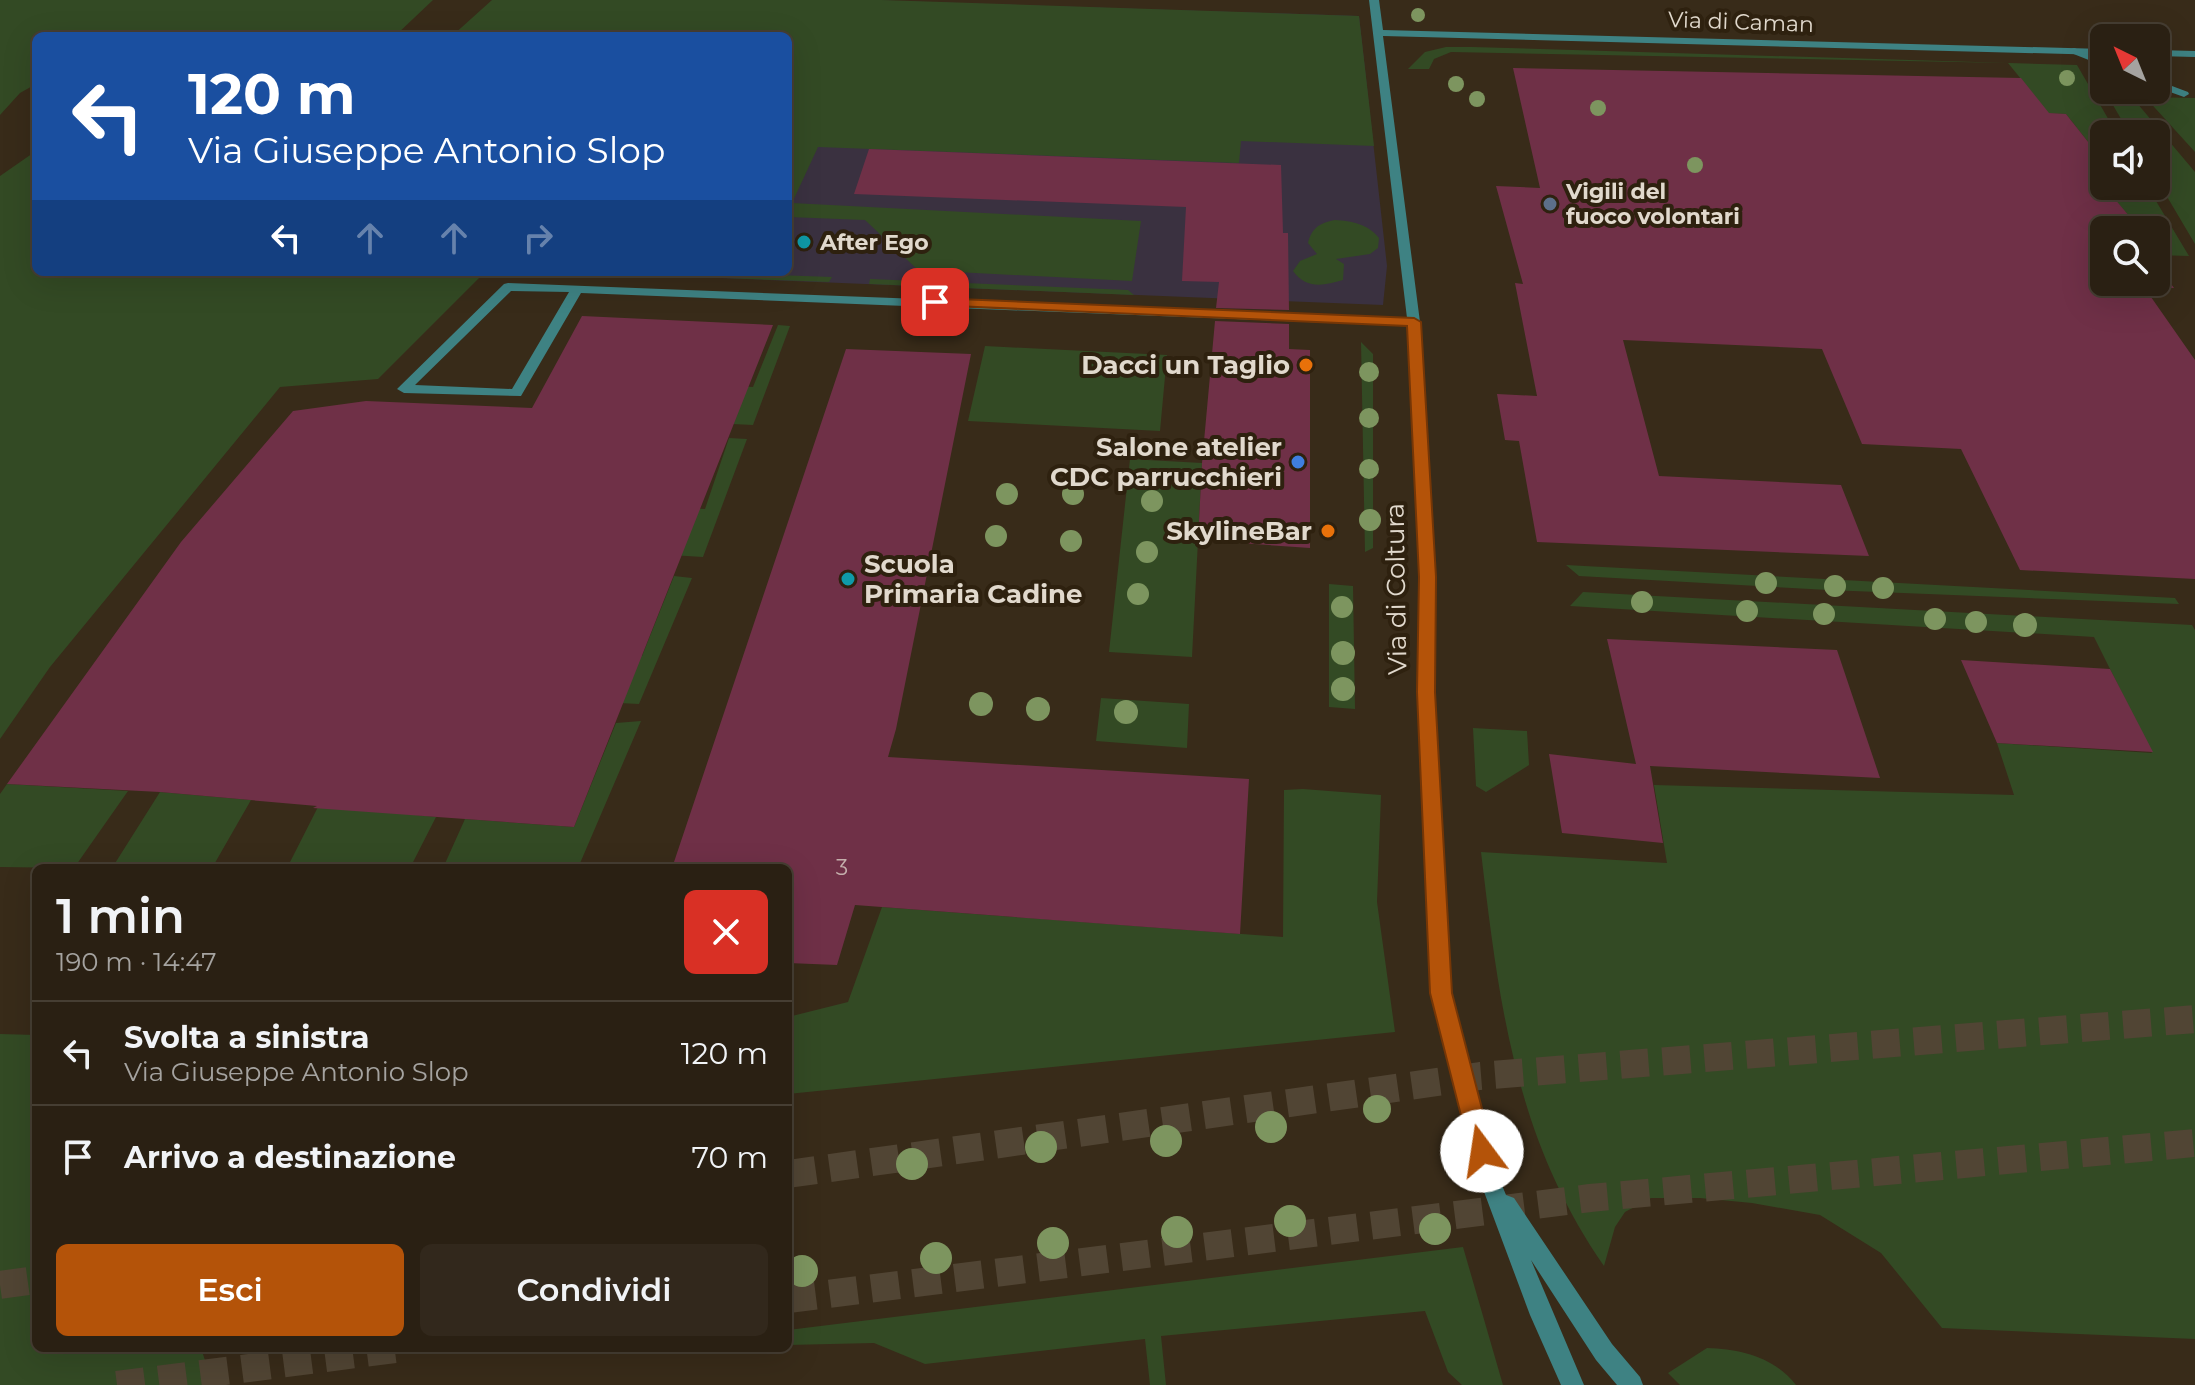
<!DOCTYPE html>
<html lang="it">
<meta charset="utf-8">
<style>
body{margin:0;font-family:Montserrat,sans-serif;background:#32281c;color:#f1f3f6;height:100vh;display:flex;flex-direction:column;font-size:30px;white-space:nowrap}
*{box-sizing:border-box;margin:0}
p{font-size:26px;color:#a5a3a0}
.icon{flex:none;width:44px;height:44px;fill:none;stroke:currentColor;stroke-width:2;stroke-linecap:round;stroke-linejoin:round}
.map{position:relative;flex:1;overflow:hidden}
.drawer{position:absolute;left:32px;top:864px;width:760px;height:488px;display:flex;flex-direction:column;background:#2a2013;border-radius:12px;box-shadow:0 8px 32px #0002,0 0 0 2px #463e33}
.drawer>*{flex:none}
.hud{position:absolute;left:32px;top:32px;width:760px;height:244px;border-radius:12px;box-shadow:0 8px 32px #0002,0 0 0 2px #463e33;background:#1a4fa0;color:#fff;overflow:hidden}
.needle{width:52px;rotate:317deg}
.tools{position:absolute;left:2090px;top:24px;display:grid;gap:16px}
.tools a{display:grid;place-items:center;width:80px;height:80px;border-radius:12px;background:#2a2013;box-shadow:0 8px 32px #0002,0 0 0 2px #463e33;font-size:40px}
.pin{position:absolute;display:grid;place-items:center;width:68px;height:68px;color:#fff;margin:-34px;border-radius:16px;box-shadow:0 4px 12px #0006}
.me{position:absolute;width:88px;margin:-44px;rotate:346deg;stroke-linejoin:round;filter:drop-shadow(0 0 6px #0008)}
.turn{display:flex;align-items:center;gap:28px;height:168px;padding:0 24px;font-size:36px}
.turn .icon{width:104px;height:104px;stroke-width:2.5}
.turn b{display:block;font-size:56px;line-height:68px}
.lanes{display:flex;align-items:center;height:76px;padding:0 24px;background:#0003;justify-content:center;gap:40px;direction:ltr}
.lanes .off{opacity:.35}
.round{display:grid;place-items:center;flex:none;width:84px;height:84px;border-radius:12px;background:#32281c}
.headline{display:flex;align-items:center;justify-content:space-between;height:136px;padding:0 24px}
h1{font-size:48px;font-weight:600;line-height:60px}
.primary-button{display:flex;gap:16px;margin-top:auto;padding:16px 24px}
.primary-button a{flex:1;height:92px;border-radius:12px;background:#b45309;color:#fff;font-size:32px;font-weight:600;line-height:92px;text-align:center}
.primary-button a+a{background:#32281c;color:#f1f3f6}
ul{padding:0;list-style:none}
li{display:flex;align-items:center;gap:24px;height:104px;padding:0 24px;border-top:2px solid #463e33}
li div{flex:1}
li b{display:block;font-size:30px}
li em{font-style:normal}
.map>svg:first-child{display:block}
.industrial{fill:#3a3140}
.green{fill:#334a24}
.building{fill:#6f3047}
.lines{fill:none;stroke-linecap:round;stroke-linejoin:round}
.trunk-tunnel{stroke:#514534;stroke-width:28;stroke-dasharray:28 14;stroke-linecap:butt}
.service{fill:#3e8283;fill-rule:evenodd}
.minor{fill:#3e8283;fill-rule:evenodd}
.tree{fill:#7d955f}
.route{fill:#b45309;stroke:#753606;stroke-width:2}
.service-dot{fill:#5c6f8a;stroke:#2e210f;stroke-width:3}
.culture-dot{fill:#0f9aa8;stroke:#2e210f;stroke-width:3}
.food-dot{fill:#e8710a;stroke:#2e210f;stroke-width:3}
.shop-dot{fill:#3f7fe0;stroke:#2e210f;stroke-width:3}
.labels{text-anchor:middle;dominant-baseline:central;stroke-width:8;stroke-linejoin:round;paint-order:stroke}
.far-street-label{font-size:22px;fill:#e1d9cd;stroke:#2e210f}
.far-poi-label{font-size:22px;font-weight:bold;fill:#e1d9cd;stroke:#2e210f;text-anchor:start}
.number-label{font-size:22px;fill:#c4afac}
.poi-label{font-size:26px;font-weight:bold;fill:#e1d9cd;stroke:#2e210f;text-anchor:end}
.street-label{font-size:26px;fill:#e1d9cd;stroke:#2e210f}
</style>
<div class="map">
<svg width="2195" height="1385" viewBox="0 0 2195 1385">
<rect width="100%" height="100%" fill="#382b19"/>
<path class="industrial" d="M865 0 1359 16 1387 266 1383 305 572 272H788V36Z"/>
<path class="green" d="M0 0H433L395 36H36V84L20 93 0 115Z
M492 0H882L1359 16 1374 146 1241 141 1239 163 818 147 792 203 1141 221 1132 281 918 270 865 220 788 217V36H452Z
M1446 47H1472L2077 65 2117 134H2104V162L2066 114 2033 113 2038 100 2008 63 1451 52 1434 59 1429 69H1408L1425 52Z
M2104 90H2126L2195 172V244L2156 178V134H2130Z
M2145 97 2195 98V152Z
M36 151V272H485L378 379 280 387 50 667 0 739V176Z
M2123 186H2147L2189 256 2156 255V230H2141L2120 206 2099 205 2089 191H2125Z
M1335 220C1352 221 1368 224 1379 238L1378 248 1370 254 1336 259 1344 264 1343 280C1323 286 1306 289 1293 271L1300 261 1317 254 1308 243C1312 228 1319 223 1335 220Z
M567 272H691L832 277 829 282Z
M870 279 1128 290 1134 295 869 284Z
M778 325 790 326 753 425 650 420 668 382 753 387Z
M1361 342 1373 354V548L1365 552Z
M985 346 1167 355 1160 431 968 421Z
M729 438 747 439 703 557 588 550 609 504 705 509Z
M1130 459 1202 463 1192 657 1109 652Z
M1566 565 2175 598 2179 604 1828 590 1579 576Z
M674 576 692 578 639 704 500 697 523 649 642 656Z
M1329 584 1353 586 1355 709 1329 707Z
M1583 592 2192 625 2195 630V1339L1942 1328 1881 1253 1820 1215 1752 1203 1700 1198H1651L1625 1212 1615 1227 1604 1266C1515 1138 1499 1003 1481 852L1667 863 1654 785 2014 795 1997 743 2152 753 2094 637 1570 606Z
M1101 698 1189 704 1187 748 1096 741Z
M641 721 578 868H443L465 819 574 827 616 723Z
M1473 728 1527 731 1529 765 1486 792 1476 786Z
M7 784 128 791 74 868 0 867V794Z
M1303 789 1381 795 1377 902 1395 1032 788 1094V1017L848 1002 882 907 1283 937 1284 790Z
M160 792 251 800 212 868H112Z
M319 805 436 817 410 868H287Z
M0 1034 36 1035V1348H201L213 1385H0Z
M1463 1247 1503 1385H1462L1448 1372 1425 1311 1161 1336 1166 1385H1150L1145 1339 925 1364 874 1343 788 1345V1330Z
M1707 1348C1741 1349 1774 1357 1796 1385H1680L1668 1373Z"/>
<path class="building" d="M1513 68 2021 78 2049 113 2066 114 2104 162V186H2123L2127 191H2108L2141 230H2104V282H2156V264L2174 288 2144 287 2195 360V579L2020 570 1961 449 1862 444 1822 349 1623 340 1659 476 1841 485 1869 556 1537 542 1519 441 1505 440 1497 394 1537 396 1515 283 1523 284 1496 186 1540 188Z
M869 149 1281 165 1283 233H1288L1289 310 1216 308 1219 282 1182 281 1186 207 854 194Z
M582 316 773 325 574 827 313 808 317 806 160 792 7 784 181 542 293 411 366 401 532 408Z
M1215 321 1289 324V349L1310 350V548L1198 540 1202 463Z
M846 349 971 354 896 729 888 757 1249 779 1240 934 855 905 837 965 788 963V868H672Z
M1607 639 1837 650 1880 778 1650 766 1663 843 1562 833 1549 754 1636 764Z
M1961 660 2110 669 2153 752 1997 743Z"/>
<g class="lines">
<path class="trunk-tunnel" d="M788 1174 1480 1076 2195 1019
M0 1285 36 1280
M788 1299 1590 1198 2195 1143
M117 1385 403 1348"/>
<path class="service" d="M2074 48 2104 59V66L2071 53V49Z
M2156 80 2188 92 2189 94 2184 97 2156 87Z"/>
<path class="minor" d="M1369 0H1379L1383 30 2104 49V55L1383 36 1420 322 1435 577 1434 692 1450 993 1497 1173 1506 1195 1514 1198 1612 1344 1640 1377 1643 1385H1617L1596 1360 1531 1260 1584 1385H1561L1530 1315 1477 1173 1432 993 1418 692 1421 577 1408 326 581 293 521 396 404 393 397 389 504 284 508 283 1407 318ZM511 291 569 292 512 389 415 385Z
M2156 50 2195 51V57L2156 56Z"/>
</g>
<g class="tree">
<circle cx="1418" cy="15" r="7"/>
<circle cx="2067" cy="78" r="8"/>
<circle cx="1456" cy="84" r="8"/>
<circle cx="1477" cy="99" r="8"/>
<circle cx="1598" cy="108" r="8"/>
<circle cx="1695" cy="165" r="8"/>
<circle cx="1369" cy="372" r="10"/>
<circle cx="1369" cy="418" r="10"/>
<circle cx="1369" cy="469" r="10"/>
<circle cx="1007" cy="494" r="11"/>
<circle cx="1073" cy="494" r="11"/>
<circle cx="1152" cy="501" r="11"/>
<circle cx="1370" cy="520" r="11"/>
<circle cx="996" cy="536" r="11"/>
<circle cx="1071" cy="541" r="11"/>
<circle cx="1147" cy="552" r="11"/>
<circle cx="1766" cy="583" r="11"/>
<circle cx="1835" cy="586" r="11"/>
<circle cx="1883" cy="588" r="11"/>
<circle cx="1138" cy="594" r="11"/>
<circle cx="1642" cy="602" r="11"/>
<circle cx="1342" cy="607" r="11"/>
<circle cx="1747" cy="611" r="11"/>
<circle cx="1824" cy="614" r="11"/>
<circle cx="1935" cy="619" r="11"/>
<circle cx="1976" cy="622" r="11"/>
<circle cx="2025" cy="625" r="12"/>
<circle cx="1343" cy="653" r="12"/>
<circle cx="1343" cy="689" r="12"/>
<circle cx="981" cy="704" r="12"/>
<circle cx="1038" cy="709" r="12"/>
<circle cx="1126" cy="712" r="12"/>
<circle cx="1377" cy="1109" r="14"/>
<circle cx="1271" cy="1127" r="16"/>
<circle cx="1166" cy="1141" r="16"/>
<circle cx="1041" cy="1147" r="16"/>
<circle cx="912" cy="1164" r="16"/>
<circle cx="1290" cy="1221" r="16"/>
<circle cx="1435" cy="1229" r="16"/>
<circle cx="1177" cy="1232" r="16"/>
<circle cx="1053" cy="1243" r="16"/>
<circle cx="936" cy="1258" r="16"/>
<circle cx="802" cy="1271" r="16"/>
</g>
<path class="route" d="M935 298 1414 318 1421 322 1436 577 1435 692 1452 993 1493 1151 1490 1159 1482 1163 1474 1159 1470 1151 1430 993 1417 692 1419 577 1407 326 930 305 928 302Z"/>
<circle class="service-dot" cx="1550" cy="204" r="8"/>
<g class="culture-dot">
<circle cx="804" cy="242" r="8"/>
<circle cx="848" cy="579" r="8"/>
</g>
<g class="food-dot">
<circle cx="1306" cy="365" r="8"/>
<circle cx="1328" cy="531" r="8"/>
</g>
<circle class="shop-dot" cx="1298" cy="462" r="8"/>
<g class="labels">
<g class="far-street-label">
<text transform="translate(1741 22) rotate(2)">Via di Caman</text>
</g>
<g class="far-poi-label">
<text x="1566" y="191">Vigili del<tspan x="1566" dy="25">fuoco volontari</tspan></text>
<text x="820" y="242">After Ego</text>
</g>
<g class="number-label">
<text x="842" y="867">3</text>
</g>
<g class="poi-label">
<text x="1290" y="365">Dacci un Taglio</text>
<text x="1282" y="447">Salone atelier<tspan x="1282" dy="30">CDC parrucchieri</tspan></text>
<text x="1312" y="531">SkylineBar</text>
<text x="864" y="564" text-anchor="start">Scuola<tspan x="864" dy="30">Primaria Cadine</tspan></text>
</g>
<g class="street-label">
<text transform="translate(1396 589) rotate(-91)">Via di Coltura</text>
</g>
</g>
</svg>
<div class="tools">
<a><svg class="needle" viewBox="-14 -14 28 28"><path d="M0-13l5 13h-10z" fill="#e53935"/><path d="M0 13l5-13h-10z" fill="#a5a3a0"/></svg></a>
<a><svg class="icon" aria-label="sound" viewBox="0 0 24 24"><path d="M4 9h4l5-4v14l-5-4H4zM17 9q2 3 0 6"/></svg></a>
<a><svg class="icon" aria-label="search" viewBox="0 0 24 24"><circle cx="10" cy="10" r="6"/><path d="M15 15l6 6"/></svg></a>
</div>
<div class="pin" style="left:935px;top:302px;background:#d93025"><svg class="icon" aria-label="arrive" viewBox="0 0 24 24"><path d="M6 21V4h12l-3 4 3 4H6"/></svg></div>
<svg class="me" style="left:1482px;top:1151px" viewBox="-20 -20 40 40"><circle r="19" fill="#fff"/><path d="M0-13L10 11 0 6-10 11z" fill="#b45309"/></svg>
<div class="hud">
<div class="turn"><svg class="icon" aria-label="left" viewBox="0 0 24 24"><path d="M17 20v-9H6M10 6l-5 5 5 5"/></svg><div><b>120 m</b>Via Giuseppe Antonio Slop</div></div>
<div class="lanes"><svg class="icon" aria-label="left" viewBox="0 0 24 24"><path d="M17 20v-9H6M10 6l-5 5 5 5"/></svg><svg class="icon off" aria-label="ahead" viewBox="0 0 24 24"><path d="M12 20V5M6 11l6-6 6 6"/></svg><svg class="icon off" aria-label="ahead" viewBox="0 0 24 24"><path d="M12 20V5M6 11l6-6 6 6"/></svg><svg class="icon off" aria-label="right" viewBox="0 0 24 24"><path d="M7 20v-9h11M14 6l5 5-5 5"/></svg></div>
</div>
<section class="drawer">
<div class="headline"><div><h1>1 min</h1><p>190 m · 14:47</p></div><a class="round" style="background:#d93025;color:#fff"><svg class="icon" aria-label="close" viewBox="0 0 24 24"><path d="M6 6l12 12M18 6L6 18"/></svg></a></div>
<ul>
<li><svg class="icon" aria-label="left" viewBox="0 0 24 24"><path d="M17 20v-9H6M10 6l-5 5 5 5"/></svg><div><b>Svolta a sinistra</b><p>Via Giuseppe Antonio Slop</p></div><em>120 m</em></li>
<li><svg class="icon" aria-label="arrive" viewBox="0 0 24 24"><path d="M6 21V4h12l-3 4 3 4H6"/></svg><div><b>Arrivo a destinazione</b></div><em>70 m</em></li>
</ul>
<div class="primary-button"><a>Esci</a><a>Condividi</a></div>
</section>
</div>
